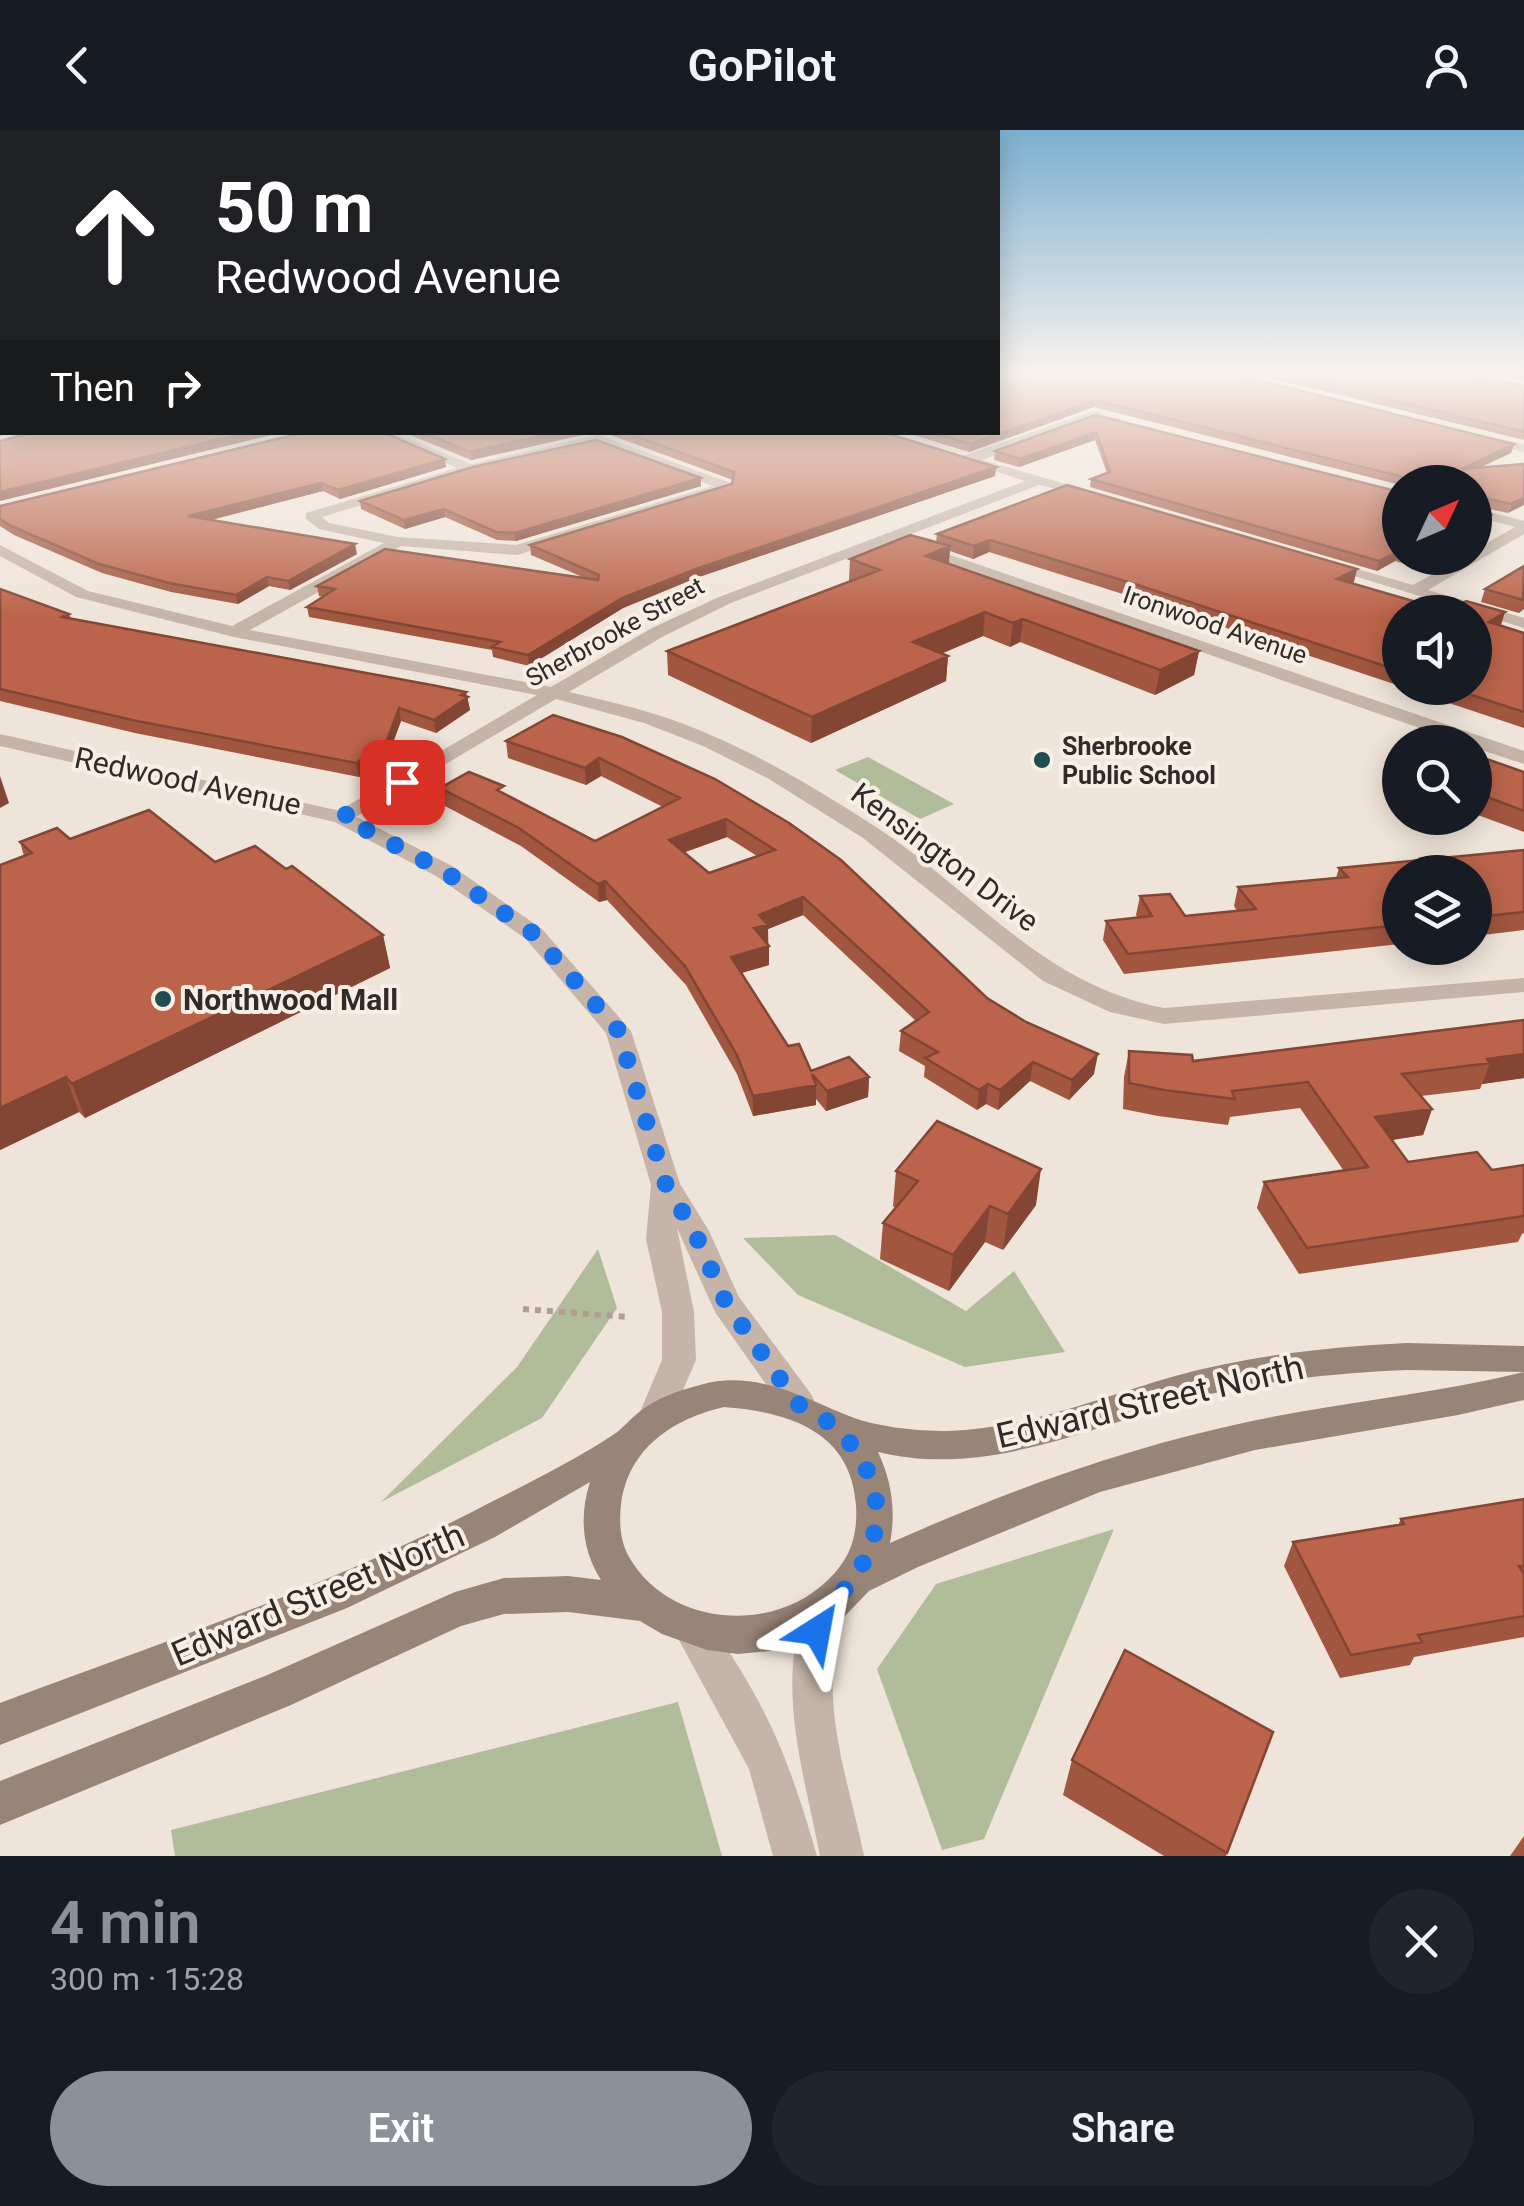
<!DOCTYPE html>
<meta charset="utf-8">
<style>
body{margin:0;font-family:Roboto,sans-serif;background:#20242c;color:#f1f3f6;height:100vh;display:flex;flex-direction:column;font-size:38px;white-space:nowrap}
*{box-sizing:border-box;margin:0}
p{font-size:32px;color:#9ea1a6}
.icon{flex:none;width:55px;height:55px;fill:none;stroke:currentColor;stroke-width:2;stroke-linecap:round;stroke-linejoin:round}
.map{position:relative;height:1726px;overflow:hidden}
.details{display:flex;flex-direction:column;background:#171b24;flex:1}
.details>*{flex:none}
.top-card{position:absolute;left:0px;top:0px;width:1000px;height:305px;box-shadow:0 5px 25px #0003;background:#202124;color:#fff;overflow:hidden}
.needle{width:65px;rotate:46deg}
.tools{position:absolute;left:1382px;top:335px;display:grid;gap:20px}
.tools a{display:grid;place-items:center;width:110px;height:110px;border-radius:50%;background:#171b24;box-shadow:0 5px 25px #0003;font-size:50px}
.pin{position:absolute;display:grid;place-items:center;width:85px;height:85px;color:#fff;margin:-42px;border-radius:20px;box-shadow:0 5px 15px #0006}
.me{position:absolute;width:110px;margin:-55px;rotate:34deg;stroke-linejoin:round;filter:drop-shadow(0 0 8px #0008)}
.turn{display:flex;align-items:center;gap:35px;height:210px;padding:0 50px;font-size:45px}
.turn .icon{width:130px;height:130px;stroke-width:2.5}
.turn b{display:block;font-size:70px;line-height:85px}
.then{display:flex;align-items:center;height:95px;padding:0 50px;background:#0003;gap:20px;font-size:38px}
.round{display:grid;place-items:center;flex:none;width:105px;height:105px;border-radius:52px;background:#20242c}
.headline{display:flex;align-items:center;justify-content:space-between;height:170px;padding:0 50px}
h1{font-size:60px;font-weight:600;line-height:75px;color:#8c9099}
.button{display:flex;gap:20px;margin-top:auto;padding:20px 50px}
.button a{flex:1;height:115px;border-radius:60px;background:#8c9099;color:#fff;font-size:40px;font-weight:600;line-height:115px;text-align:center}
.button a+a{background:#20242c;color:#f1f3f6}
header{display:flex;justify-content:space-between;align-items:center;height:130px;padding:0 50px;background:#171b24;font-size:45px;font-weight:600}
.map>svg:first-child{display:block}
.green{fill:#b1bc9b}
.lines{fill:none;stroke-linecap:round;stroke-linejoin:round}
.path{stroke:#b19e91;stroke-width:6;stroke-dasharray:6 6;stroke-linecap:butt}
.minor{fill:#c5b4a7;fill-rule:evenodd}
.tertiary{fill:#c5b4a7;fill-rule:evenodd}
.secondary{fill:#998478;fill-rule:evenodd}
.wall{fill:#a15640;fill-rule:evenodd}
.shaded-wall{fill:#834634}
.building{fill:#bb644b;stroke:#834634;stroke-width:2.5;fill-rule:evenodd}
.route{stroke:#1a73e8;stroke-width:18;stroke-dasharray:0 32.4}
.poi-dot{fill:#204e50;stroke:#f7eee5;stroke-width:4}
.labels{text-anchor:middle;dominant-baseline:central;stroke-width:8;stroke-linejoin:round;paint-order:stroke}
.far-street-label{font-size:25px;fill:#322a27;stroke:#f7eee5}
.far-poi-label{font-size:25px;font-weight:bold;fill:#322a27;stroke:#f7eee5;text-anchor:start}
.street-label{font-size:30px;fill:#322a27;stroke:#f7eee5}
.poi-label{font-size:30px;font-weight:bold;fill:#322a27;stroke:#f7eee5;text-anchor:start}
.near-street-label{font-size:35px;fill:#322a27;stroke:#f7eee5}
</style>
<header><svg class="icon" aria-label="back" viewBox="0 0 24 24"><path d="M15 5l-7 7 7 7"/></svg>GoPilot<svg class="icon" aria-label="person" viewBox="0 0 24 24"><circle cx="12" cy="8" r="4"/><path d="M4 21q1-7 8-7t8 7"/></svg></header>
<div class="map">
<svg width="1524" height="1726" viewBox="0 0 1524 1726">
<rect width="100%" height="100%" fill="#efe4d9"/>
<path class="green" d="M868 627 954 674 920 689 835 640Z
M835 1105 966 1181 1014 1141 1065 1222 965 1237 798 1165 743 1108Z
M598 1119 617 1178 542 1288 381 1372 517 1237Z
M1114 1399 984 1709 942 1720 877 1539 936 1454Z
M678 1572 722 1726H175L171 1700Z"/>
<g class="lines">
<path class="path" d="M523 1179 629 1187"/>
<path class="minor" d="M1093 281 1131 293 1125 297 1094 289 982 330 1097 363V369L1039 355 731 473 664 506 569 562C599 569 629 576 658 585 735 610 808 653 876 697 975 762 1042 854 1164 878L1524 848V862L1164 894 1110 882 1043 851 863 708 769 649 703 616 644 593 556 569 349 691H335L331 687 335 683 537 565 234 507 76 467 0 426V415L88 461 232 496 384 413 319 399 306 389V383L457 338 374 302H392L471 334 598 305 731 353V359L517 425 401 416 250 500 551 557 652 498 719 467 1025 351 957 328ZM597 313 713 356 516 415 398 407 329 393 322 387 473 341Z
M1480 305 1524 314V322L1476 312 1474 309Z
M1475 378 1524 391V404L1428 460 1524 488V498L1315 434 1323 429 1413 455 1462 428H1475V420L1515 397 1475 386Z
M914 416H924L1524 621V634L1475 618V612H1460L914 422Z"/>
<path class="tertiary" d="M0 604 349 683 452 736 542 799 631 901 680 1054 709 1101 739 1167 811 1264 816 1274 811 1284 799 1288 787 1284 715 1182 677 1098 694 1182 696 1230 666 1299 654 1303 642 1299 637 1289 662 1230V1182L646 1109 651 1055 606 903 526 809 436 746 335 692 0 616Z
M823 1463 837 1468C847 1490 834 1519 833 1543 830 1605 852 1666 864 1726H820C804 1642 773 1551 809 1468Z
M694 1482C714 1490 722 1510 733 1528 776 1595 795 1650 817 1726H773L749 1639 674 1501 680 1488Z"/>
<path class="secondary" d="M1407 1213 1524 1216V1270L1458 1285 1255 1320 1100 1362 918 1437 869 1461 843 1488 815 1505 770 1521 738 1524 707 1520 662 1504 640 1491 568 1482 504 1484 461 1496 291 1575 0 1695V1651L265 1546 455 1462 504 1448 568 1446 601 1450C582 1420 579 1386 590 1352L495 1407 347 1478 0 1615V1573C158 1514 319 1460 470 1383 518 1358 571 1333 616 1303 623 1298 630 1289 638 1283 655 1268 678 1261 700 1255 752 1240 797 1264 844 1284 874 1297 915 1301 948 1301 1026 1299 1101 1267 1175 1246 1251 1225 1329 1217 1407 1213ZM1407 1240 1524 1242C1434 1264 1342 1272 1252 1291 1127 1317 1007 1361 890 1413 896 1381 892 1352 878 1322 992 1350 1102 1291 1211 1264 1275 1249 1341 1243 1407 1240ZM724 1277C788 1282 851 1301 856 1375 858 1406 850 1429 828 1450 773 1504 669 1497 629 1427 620 1411 619 1392 621 1375 628 1318 673 1289 724 1277Z"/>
</g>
<path class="wall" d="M998 245 1514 314 1511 323 1480 337 1524 334 1508 383 1475 376V352H1400V355L1094 277 969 322 904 302H998Z
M1258 245H1472L1524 256V310Z
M1494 245H1524V251Z
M1095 285 1400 362V428H1423L1405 434 1395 431 1377 441 1090 357 1091 349 1107 343 1095 310 1019 337 994 330 995 321Z
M403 302H595L471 330Z
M602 302H883L996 337 995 346 696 448 623 478 529 536 493 527 492 520 309 487 307 477 323 467 319 466 317 456 585 448 531 425 530 415 732 354 733 350Z
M446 337 340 369 323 361 211 390 357 424 290 460 269 456 238 474 171 462 102 443 14 405 0 396V376Z
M701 356 516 411 497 410 445 387 405 399 361 379 360 371Z
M937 404 1354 452 1351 453 1501 495 1524 503V598L1404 558H1475L1400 482V556L1139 469 989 422 973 429 950 421 949 433 1199 521 1194 545 1155 565 1020 512 1010 517 983 506 941 524 948 526 946 551 811 613 668 545 667 521 849 451 850 429 936 412Z
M1524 436V479L1519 483 1481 472 1485 459Z
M0 459 69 484 71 489 467 566 470 580 436 603 401 591 388 626 359 647 135 603 0 571Z
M622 607 987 868 1094 944 1069 970 1030 951 998 980 986 974 977 980 924 947 925 936 899 921 901 901 916 891 803 785 768 799 769 835 741 843 788 916 811 941 869 947 868 967 826 981 816 969V975L753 986 737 944 686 855 607 770 599 772 521 716 443 675 440 658 505 664 595 711 663 677 601 646 586 655 508 628 506 611ZM727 707 757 726 709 743 684 722Z
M1475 625 1524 642V702L1475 684Z
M70 709 215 732 286 739 383 805 390 838 85 988 79 982 0 1020 24 726 20 712Z
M1524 720V800L1475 806V742H1400V814L1124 844 1103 810 1106 791 1138 788 1136 785 1140 766 1185 786 1237 781 1234 776 1238 757 1336 748 1339 738Z
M1524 890V948L1482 954 1480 959 1421 966 1432 979 1423 1005 1392 1010 1408 1032 1492 1040 1524 1035V1103L1522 1104 1518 1112 1299 1144 1257 1078 1264 1052 1344 1041 1300 978 1230 987 1228 995 1158 986 1123 979 1124 947 1129 921 1193 931Z
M896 1041 1036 1075 1003 1120 985 1112 949 1161 880 1129 883 1093 895 1078 893 1076Z
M1524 1369V1507L1414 1527 1410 1535 1340 1548 1284 1436 1293 1412 1398 1395 1401 1389Z
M1273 1602 1226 1726H1164L1063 1665 1072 1630Z
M1524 1706V1726H1510Z"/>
<path class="shaded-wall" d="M1095 270 1094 277 969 322 970 314Z
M0 297H2V302H13L0 306Z
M249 302H284L0 371V362Z
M558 302H595L471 330 470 322Z
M1096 302 1095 310 1019 337 1020 329Z
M1514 314 1511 323 1460 347 1462 339Z
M445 329 446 337 340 369 338 360Z
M996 337 995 346 696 448 623 478 529 536 528 525 622 468 696 439Z
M701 348V356L516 411 515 403Z
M321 353 323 361 191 395 188 386Z
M1524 368V375L1508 383 1511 374Z
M444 379 445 387 405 399 404 390Z
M1491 385 1488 394 1475 401V393Z
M990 410 989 422 973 429 974 416Z
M355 414 357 424 290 460 288 451Z
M950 416 948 438 926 426Z
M1398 422 1395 431 1377 441 1379 431Z
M1407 428H1423L1405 434Z
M1357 439 1354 452 1334 461 1337 449Z
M267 447 269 456 238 474 236 465Z
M985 482 983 506 911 536 913 512Z
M1505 482 1501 495 1485 506 1489 492Z
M1023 489 1020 512 1010 517 1013 493Z
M1199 521 1194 545 1155 565 1160 540Z
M948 526 946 551 811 613 812 587Z
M466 562 470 580 436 603 434 590Z
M399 578 401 591 388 626 359 647 356 633Z
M599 628 601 646 586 655 585 638Z
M0 646 9 673 0 678Z
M1482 665 1476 683 1475 684 1478 668Z
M726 689 727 707 669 728V710Z
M605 751 607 770 599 772 598 754Z
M803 767V785L768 799V814L754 817V798L759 785Z
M383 805 390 838 85 988 72 954Z
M769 816V835L731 846V827Z
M1098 924 1094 944 1069 970 1072 950Z
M1524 924V948L1482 954 1490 933 1487 929Z
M1033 932 1030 951 998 980 1000 960Z
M66 947 79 982 0 1020V978Z
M869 947 868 967 826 981 827 961Z
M988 954 986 974 977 980 979 960Z
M816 955V975L753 986V966Z
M1432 979 1423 1005 1366 1014 1375 987Z
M1041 1039 1036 1075 1003 1120 1008 1084Z
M990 1076 985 1112 949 1161 953 1125Z"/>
<path class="building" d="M0 245H2V297H0V260H2V249H0Z
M998 245H1238L1514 314 1462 339 1524 334V368L1511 374 1475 366V371V352H1405L1403 347 1095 270 970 314 931 302H998Z
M1290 245H1472L1524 256V302Z
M1095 285 1400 362V423L1398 422 1379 431 1091 349 1110 342 1096 302 1020 329 995 321Z
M34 302H249L0 362V311Z
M306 302H383L445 329 338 360 321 353 188 386 355 414 288 451 267 447 236 465 169 453 99 434 11 396 0 389V376Z
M422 302H558L470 322Z
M624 302H883L996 337 696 439 622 468 528 525 492 517 500 512 307 477 335 459 317 456 385 419 598 450 599 445 530 415 732 354 734 342Z
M596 310 701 348 515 403 496 402 444 379 404 390 360 371 473 337Z
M1067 355 1357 439 1337 449 1437 478 1449 481 1466 471 1505 482 1489 492 1524 503V582L1450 558H1475V482H1400V541L1141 456 990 410 974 416 937 404Z
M1475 380 1491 385 1475 393Z
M910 405 950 416 926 426 1199 521 1160 540 1023 489 1013 493 985 482 913 512 948 526 812 587 667 521 880 440 850 429Z
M1524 436 1523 470 1485 459Z
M0 459 69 484 62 487 437 556 466 562 461 565 468 567 434 590 399 578 386 613 356 633 132 590 0 559Z
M553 585 622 607 715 649 789 693 841 730 987 868 1026 892 1098 924 1072 950 1033 932 1000 960 988 954 979 960 925 928 938 922 901 901 929 882 803 767 759 785 768 795 754 798 769 816 731 827 788 916 799 914 811 941 849 927 869 947 827 961 812 944 816 955 753 966 737 925 685 836 605 751 598 754 519 698 440 658 469 642 504 656 497 660 595 711 680 668 599 628 585 638 506 611ZM726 689 775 720 709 743 669 710Z
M1427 608 1439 612H1421Z
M1475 625 1524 642V681L1482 665 1478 668 1475 666Z
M149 680 215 732 255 716 286 739 292 736 383 805 72 954 66 947 0 978V735L32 723 20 712 57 698 70 709Z
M1524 720V782L1475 787V742H1400V795L1128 824 1106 791 1152 786 1140 766 1170 764 1185 786 1256 779 1238 757 1348 747 1339 738Z
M1524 890V924L1487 929 1490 933 1402 944 1432 979 1375 987 1408 1032 1477 1022 1492 1040 1524 1035V1086L1307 1118 1264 1052 1368 1037 1308 952 1232 961 1235 969 1164 960 1129 953V921L1192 925 1193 931Z
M937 991 1041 1039 1008 1084 990 1076 953 1125 883 1093 918 1051 896 1041Z
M1524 1369V1436H1519L1524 1444V1486L1418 1505 1422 1512 1351 1525 1293 1412 1404 1394 1401 1389Z
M1125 1520 1273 1602 1227 1723 1072 1630Z"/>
<linearGradient id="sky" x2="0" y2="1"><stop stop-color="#7cafcf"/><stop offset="0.5" stop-color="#f8f3ee"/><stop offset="1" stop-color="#f8f3ee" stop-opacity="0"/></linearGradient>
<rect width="1524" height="487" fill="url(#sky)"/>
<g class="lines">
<path class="route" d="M402 652 342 687 444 741 534 804 618 900 666 1055 694 1101 726 1173 798 1274 837 1297 863 1329 876 1367 874 1409 856 1448 823 1481 817 1501"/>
</g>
<g class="poi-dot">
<circle cx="1042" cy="630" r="10"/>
<circle cx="163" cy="869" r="10"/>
</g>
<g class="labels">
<g class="far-street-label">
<text transform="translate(1215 495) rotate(19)">Ironwood Avenue</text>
<text transform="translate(615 502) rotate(-29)">Sherbrooke Street</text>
</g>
<g class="far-poi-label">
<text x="1062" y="616">Sherbrooke<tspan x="1062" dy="29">Public School</tspan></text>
</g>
<g class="street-label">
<text transform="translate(188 651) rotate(12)">Redwood Avenue</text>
<text transform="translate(945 727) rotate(37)">Kensington Drive</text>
</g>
<g class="poi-label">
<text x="183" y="869">Northwood Mall</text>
</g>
<g class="near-street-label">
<text transform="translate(1150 1272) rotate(-13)">Edward Street North</text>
<text transform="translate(318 1465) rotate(-23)">Edward Street North</text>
</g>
</g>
</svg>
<div class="tools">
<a><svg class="needle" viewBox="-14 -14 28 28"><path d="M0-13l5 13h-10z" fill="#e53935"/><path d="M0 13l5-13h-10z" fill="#9ea1a6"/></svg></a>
<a><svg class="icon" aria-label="sound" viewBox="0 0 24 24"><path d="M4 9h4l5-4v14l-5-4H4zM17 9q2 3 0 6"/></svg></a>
<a><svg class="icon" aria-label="search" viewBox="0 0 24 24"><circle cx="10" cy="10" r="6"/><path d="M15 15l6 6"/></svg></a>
<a><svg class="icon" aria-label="layers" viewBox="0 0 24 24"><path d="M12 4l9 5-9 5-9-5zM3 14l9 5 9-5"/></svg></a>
</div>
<div class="pin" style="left:402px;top:652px;background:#d93025"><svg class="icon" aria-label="arrive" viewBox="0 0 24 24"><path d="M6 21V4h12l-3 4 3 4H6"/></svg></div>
<svg class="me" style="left:817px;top:1501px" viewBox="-20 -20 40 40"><path d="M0-17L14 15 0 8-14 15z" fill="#1a73e8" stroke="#fff" stroke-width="4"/></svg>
<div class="top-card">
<div class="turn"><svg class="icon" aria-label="ahead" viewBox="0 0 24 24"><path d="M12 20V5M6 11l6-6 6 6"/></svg><div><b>50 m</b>Redwood Avenue</div></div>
<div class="then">Then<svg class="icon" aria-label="right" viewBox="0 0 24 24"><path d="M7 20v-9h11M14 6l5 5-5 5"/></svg></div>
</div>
</div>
<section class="details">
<div class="headline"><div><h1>4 min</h1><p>300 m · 15:28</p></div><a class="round"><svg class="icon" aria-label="close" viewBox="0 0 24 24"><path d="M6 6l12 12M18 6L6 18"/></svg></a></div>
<div class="button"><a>Exit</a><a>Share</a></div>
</section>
